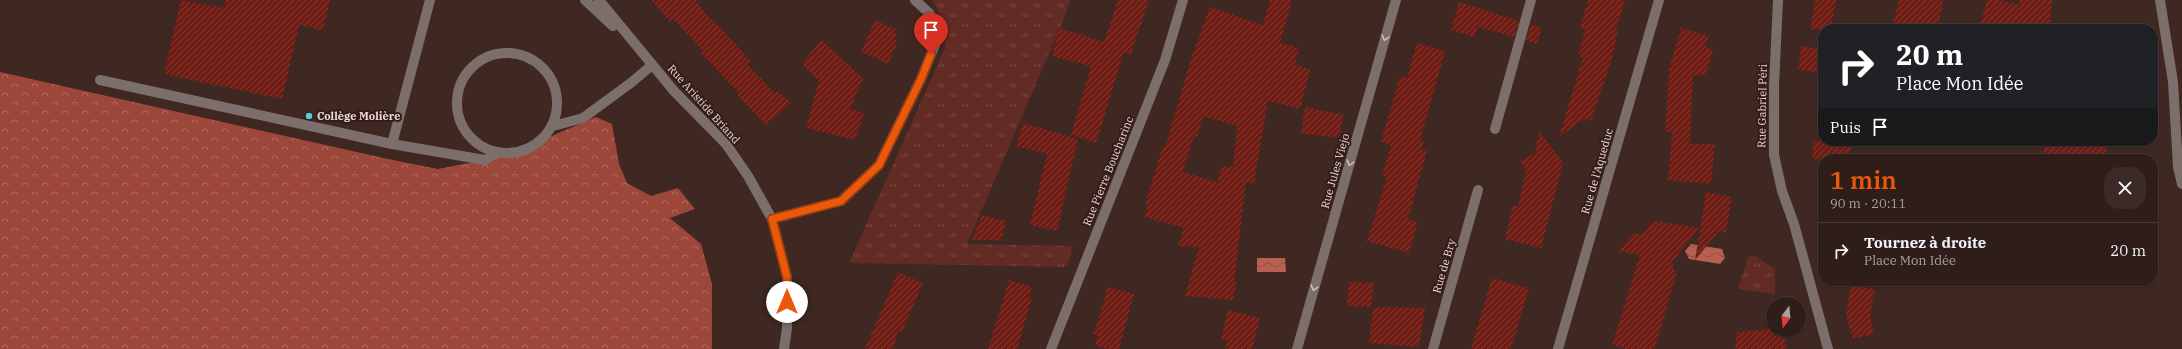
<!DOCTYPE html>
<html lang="fr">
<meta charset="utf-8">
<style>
body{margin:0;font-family:"IBM Plex Serif",serif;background:#3b2a27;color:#f1f3f6;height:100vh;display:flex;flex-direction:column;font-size:15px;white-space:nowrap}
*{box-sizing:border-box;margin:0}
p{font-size:13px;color:#a7a2a2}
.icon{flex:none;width:22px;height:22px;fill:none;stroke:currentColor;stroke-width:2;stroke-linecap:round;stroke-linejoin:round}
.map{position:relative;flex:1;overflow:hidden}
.side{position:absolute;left:1818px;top:154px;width:340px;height:132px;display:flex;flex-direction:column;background:#2f1d1a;border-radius:16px;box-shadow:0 1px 3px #0004,0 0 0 1px #4a3b39}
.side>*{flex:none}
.guide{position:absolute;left:1818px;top:24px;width:340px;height:122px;border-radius:16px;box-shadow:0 1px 3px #0004,0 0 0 1px #4a3b39;background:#202124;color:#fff;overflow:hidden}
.needle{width:26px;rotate:196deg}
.fabs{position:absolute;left:1766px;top:297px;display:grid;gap:8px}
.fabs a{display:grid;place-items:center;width:40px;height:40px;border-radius:50%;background:#2f1d1a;box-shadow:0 1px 3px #0004,0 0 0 1px #4a3b39;font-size:20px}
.pin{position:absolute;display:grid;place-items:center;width:34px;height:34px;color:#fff;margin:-41px -17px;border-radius:50% 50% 50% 0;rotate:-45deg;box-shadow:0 0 4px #0007}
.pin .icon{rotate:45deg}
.me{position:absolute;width:44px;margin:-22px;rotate:0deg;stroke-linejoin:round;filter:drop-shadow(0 0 3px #0008)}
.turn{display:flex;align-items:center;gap:14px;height:84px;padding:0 12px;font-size:18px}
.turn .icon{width:52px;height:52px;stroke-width:2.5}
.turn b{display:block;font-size:28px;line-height:34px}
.then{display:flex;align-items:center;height:38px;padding:0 12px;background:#0003;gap:8px;font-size:15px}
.round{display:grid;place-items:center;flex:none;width:42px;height:42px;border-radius:16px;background:#3b2a27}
.summary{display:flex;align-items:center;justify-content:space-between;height:68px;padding:0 12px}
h1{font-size:24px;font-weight:600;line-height:30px;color:#ea580c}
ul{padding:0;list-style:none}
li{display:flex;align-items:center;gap:12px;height:56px;padding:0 12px;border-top:1px solid #4a3b39}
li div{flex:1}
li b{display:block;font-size:15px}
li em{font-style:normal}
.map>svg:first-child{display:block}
.grass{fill:url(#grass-tufts)}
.forest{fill:url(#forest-crowns)}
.water{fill:url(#water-waves)}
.building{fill:url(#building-hatch);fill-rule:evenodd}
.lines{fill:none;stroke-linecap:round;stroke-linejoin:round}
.minor{stroke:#7b6e6b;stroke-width:10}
.oneway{stroke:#cebebb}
.route-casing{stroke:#983908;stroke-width:10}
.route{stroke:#ea580c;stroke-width:7}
.poi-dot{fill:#54cade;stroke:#341d19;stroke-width:1.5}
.labels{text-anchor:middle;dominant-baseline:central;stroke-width:4;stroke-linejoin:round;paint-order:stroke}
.street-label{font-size:11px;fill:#ead9d6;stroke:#341d19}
.poi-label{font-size:11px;font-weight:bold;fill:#ead9d6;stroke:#341d19;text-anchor:start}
</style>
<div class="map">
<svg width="2182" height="349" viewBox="0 0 2182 349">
<defs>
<pattern id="grass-tufts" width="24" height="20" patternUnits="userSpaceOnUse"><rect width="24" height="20" fill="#622b23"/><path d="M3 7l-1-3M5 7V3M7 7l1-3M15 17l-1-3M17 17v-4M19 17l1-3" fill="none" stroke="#794942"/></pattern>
<pattern id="forest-crowns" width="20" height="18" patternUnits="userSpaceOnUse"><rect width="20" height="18" fill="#9d473b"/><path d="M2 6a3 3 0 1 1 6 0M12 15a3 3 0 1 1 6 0" fill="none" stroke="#af6a60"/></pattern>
<pattern id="water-waves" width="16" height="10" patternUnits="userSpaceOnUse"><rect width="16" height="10" fill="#b75f51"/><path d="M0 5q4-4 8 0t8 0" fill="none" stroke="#8a534a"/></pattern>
<pattern id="building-hatch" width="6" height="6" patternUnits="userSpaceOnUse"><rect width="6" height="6" fill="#6f1d14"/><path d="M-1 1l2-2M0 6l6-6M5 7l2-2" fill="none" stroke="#843d35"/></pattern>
</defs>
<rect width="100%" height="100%" fill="#3f2722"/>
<path class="grass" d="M932 0H1070L1064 19 967 244 1073 246 1067 267 849 263 945 48 946 25Z
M1756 256 1775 269V294L1738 289 1748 257Z"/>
<path class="forest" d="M0 72 388 159 438 169 505 156 596 117 612 124 619 164 627 183 651 196 678 188 695 209 670 218 701 244 712 284V349H0Z"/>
<path class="water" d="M1691 244 1722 249 1725 258 1720 264 1689 259 1685 251Z
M1257 258H1285L1286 272H1257Z"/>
<path class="building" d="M181 0 224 8 226 0H330L323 30 299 25 282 99 164 74Z
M651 0H698L696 1 711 20 712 19 751 61 747 64 775 94 778 91 791 103 766 125 737 95 739 93 701 53 703 51 674 19 670 22Z
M1118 0H1149L1131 54 1124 52 1096 143 1071 135 1091 66 1052 56 1059 28 1104 42Z
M1270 0H1292L1280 43 1299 48 1295 65 1310 69 1300 109 1268 101 1254 183 1246 182 1234 281 1237 282 1233 300 1185 296 1199 247 1178 246 1184 228 1145 217 1148 205 1145 204 1163 146 1165 147 1192 56 1210 7 1263 25ZM1203 116 1237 126 1233 167 1222 166 1217 182 1183 172 1194 136 1197 137Z
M1588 0H1625L1616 30 1618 31 1610 65 1591 121 1584 119 1559 137 1583 57 1578 56 1585 29 1580 27Z
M1815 0H1836L1831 29H1810Z
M1899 0H1943L1938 29H1891Z
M1987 0H1998L2019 5 2020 0H2052L2049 29H2006L1981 23Z
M1459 2 1519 21 1514 37 1478 27 1475 37 1451 30Z
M875 20 898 30 894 40 898 41 888 64 861 52Z
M1531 24 1542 28 1537 44 1526 40Z
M1681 28 1709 36 1705 47 1713 50 1706 75H1693L1690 144H1715L1711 184 1668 180 1672 132H1665L1669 70Z
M821 40 863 78 850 109 864 113 855 140 806 128 820 77 817 79 802 64Z
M1417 43 1445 51 1420 141 1424 142 1421 150 1427 151 1408 219 1418 222 1409 253 1367 241 1387 177 1382 176 1391 145 1381 142 1400 76 1407 78Z
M1801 46 1823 49V73L1798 70Z
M1305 107 1344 115 1338 138 1301 133Z
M1023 123 1078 139 1057 231 1030 225 1047 154 1016 146Z
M1539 131 1563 163 1541 248 1505 239 1513 205 1518 206 1526 170 1520 161 1535 153Z
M1813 141H1851L1850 159H1812Z
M2044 141H2108L2105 159 2044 153Z
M1706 192 1732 197 1726 233 1719 231 1695 260Z
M982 215 1006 221 1001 240H972Z
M1654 221 1699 228 1672 262 1676 275 1655 349H1626L1612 345 1640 255 1619 251 1634 233 1641 235Z
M898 272 923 283 902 332 898 331 893 349H865Z
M1492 278 1529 288 1515 336 1511 349H1471Z
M1009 280 1032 287 1029 297 1032 298 1025 322 1017 349H988Z
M1349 282 1374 283 1371 307 1347 306Z
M1851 285 1875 289 1870 315 1874 334 1853 339 1846 315Z
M1108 287 1134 294 1119 349H1107L1095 346 1098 336 1094 335V333Z
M1373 307 1425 308 1419 347 1369 343Z
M1228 310 1260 318 1252 349H1225L1228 341 1221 339Z
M1773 329 1784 330 1786 349H1735L1737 332Z"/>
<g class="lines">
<path class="minor" d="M585 0 613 26
M599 0 674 91 726 144 748 176 772 219 787 277V328L784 349
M1778 0 1774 86V155L1782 191 1794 224 1828 349
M2160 0 2173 82 2178 167 2182 184
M457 103a50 50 0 1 1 100 0a50 50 0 1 1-100 0Z
M100 80 392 144 430 0
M553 126 583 118 632 82 652 65
M1495 129 1531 0
M392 144 485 160 497 153
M772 219 841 201 879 165 921 79 936 42 930 14 915 0
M1051 349 1165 60 1183 0
M1297 349 1396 0
M1433 349 1478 190
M1558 349 1659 0"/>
</g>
<defs><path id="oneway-chevron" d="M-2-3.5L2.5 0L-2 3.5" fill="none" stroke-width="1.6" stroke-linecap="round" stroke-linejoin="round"/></defs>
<g class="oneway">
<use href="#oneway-chevron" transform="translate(1385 38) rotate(106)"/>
<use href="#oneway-chevron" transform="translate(1350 163) rotate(106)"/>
<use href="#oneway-chevron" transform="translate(1314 288) rotate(106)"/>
</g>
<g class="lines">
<defs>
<path id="route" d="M787 302V277L772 219 841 201 879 165 921 79 931 54"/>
</defs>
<use href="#route" class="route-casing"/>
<use href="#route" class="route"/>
</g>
<circle class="poi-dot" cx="309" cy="116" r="4"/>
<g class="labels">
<g class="street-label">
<text transform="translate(704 104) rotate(48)">Rue Aristide Briand</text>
<text transform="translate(1762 106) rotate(-89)">Rue Gabriel Péri</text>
<text transform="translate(1108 171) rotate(-68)">Rue Pierre Boucharinc</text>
<text transform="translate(1335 171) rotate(-74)">Rue Jules Viejo</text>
<text transform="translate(1597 171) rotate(-74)">Rue de l'Aqueduc</text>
<text transform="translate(1444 266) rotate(-74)">Rue de Bry</text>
</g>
<g class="poi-label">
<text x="317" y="116">Collège Molière</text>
</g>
</g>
</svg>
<div class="fabs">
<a><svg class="needle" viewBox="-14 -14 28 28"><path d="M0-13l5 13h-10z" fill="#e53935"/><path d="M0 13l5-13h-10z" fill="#a7a2a2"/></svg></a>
</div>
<div class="pin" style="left:931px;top:54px;background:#d93025"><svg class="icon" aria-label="arrive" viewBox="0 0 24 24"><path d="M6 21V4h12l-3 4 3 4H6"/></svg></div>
<svg class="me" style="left:787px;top:302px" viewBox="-20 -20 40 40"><circle r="19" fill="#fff"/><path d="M0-13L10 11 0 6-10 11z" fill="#ea580c"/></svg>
<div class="guide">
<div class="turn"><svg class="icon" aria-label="right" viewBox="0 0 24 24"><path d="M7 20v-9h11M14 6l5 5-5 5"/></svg><div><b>20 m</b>Place Mon Idée</div></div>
<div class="then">Puis<svg class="icon" aria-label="arrive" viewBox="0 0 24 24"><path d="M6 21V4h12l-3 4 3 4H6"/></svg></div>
</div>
<section class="side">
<div class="summary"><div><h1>1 min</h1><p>90 m · 20:11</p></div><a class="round"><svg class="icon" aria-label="close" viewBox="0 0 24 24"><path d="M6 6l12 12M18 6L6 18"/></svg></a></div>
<ul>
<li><svg class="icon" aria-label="right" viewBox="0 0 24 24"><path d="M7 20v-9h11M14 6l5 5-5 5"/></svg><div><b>Tournez à droite</b><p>Place Mon Idée</p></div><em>20 m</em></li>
</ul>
</section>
</div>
